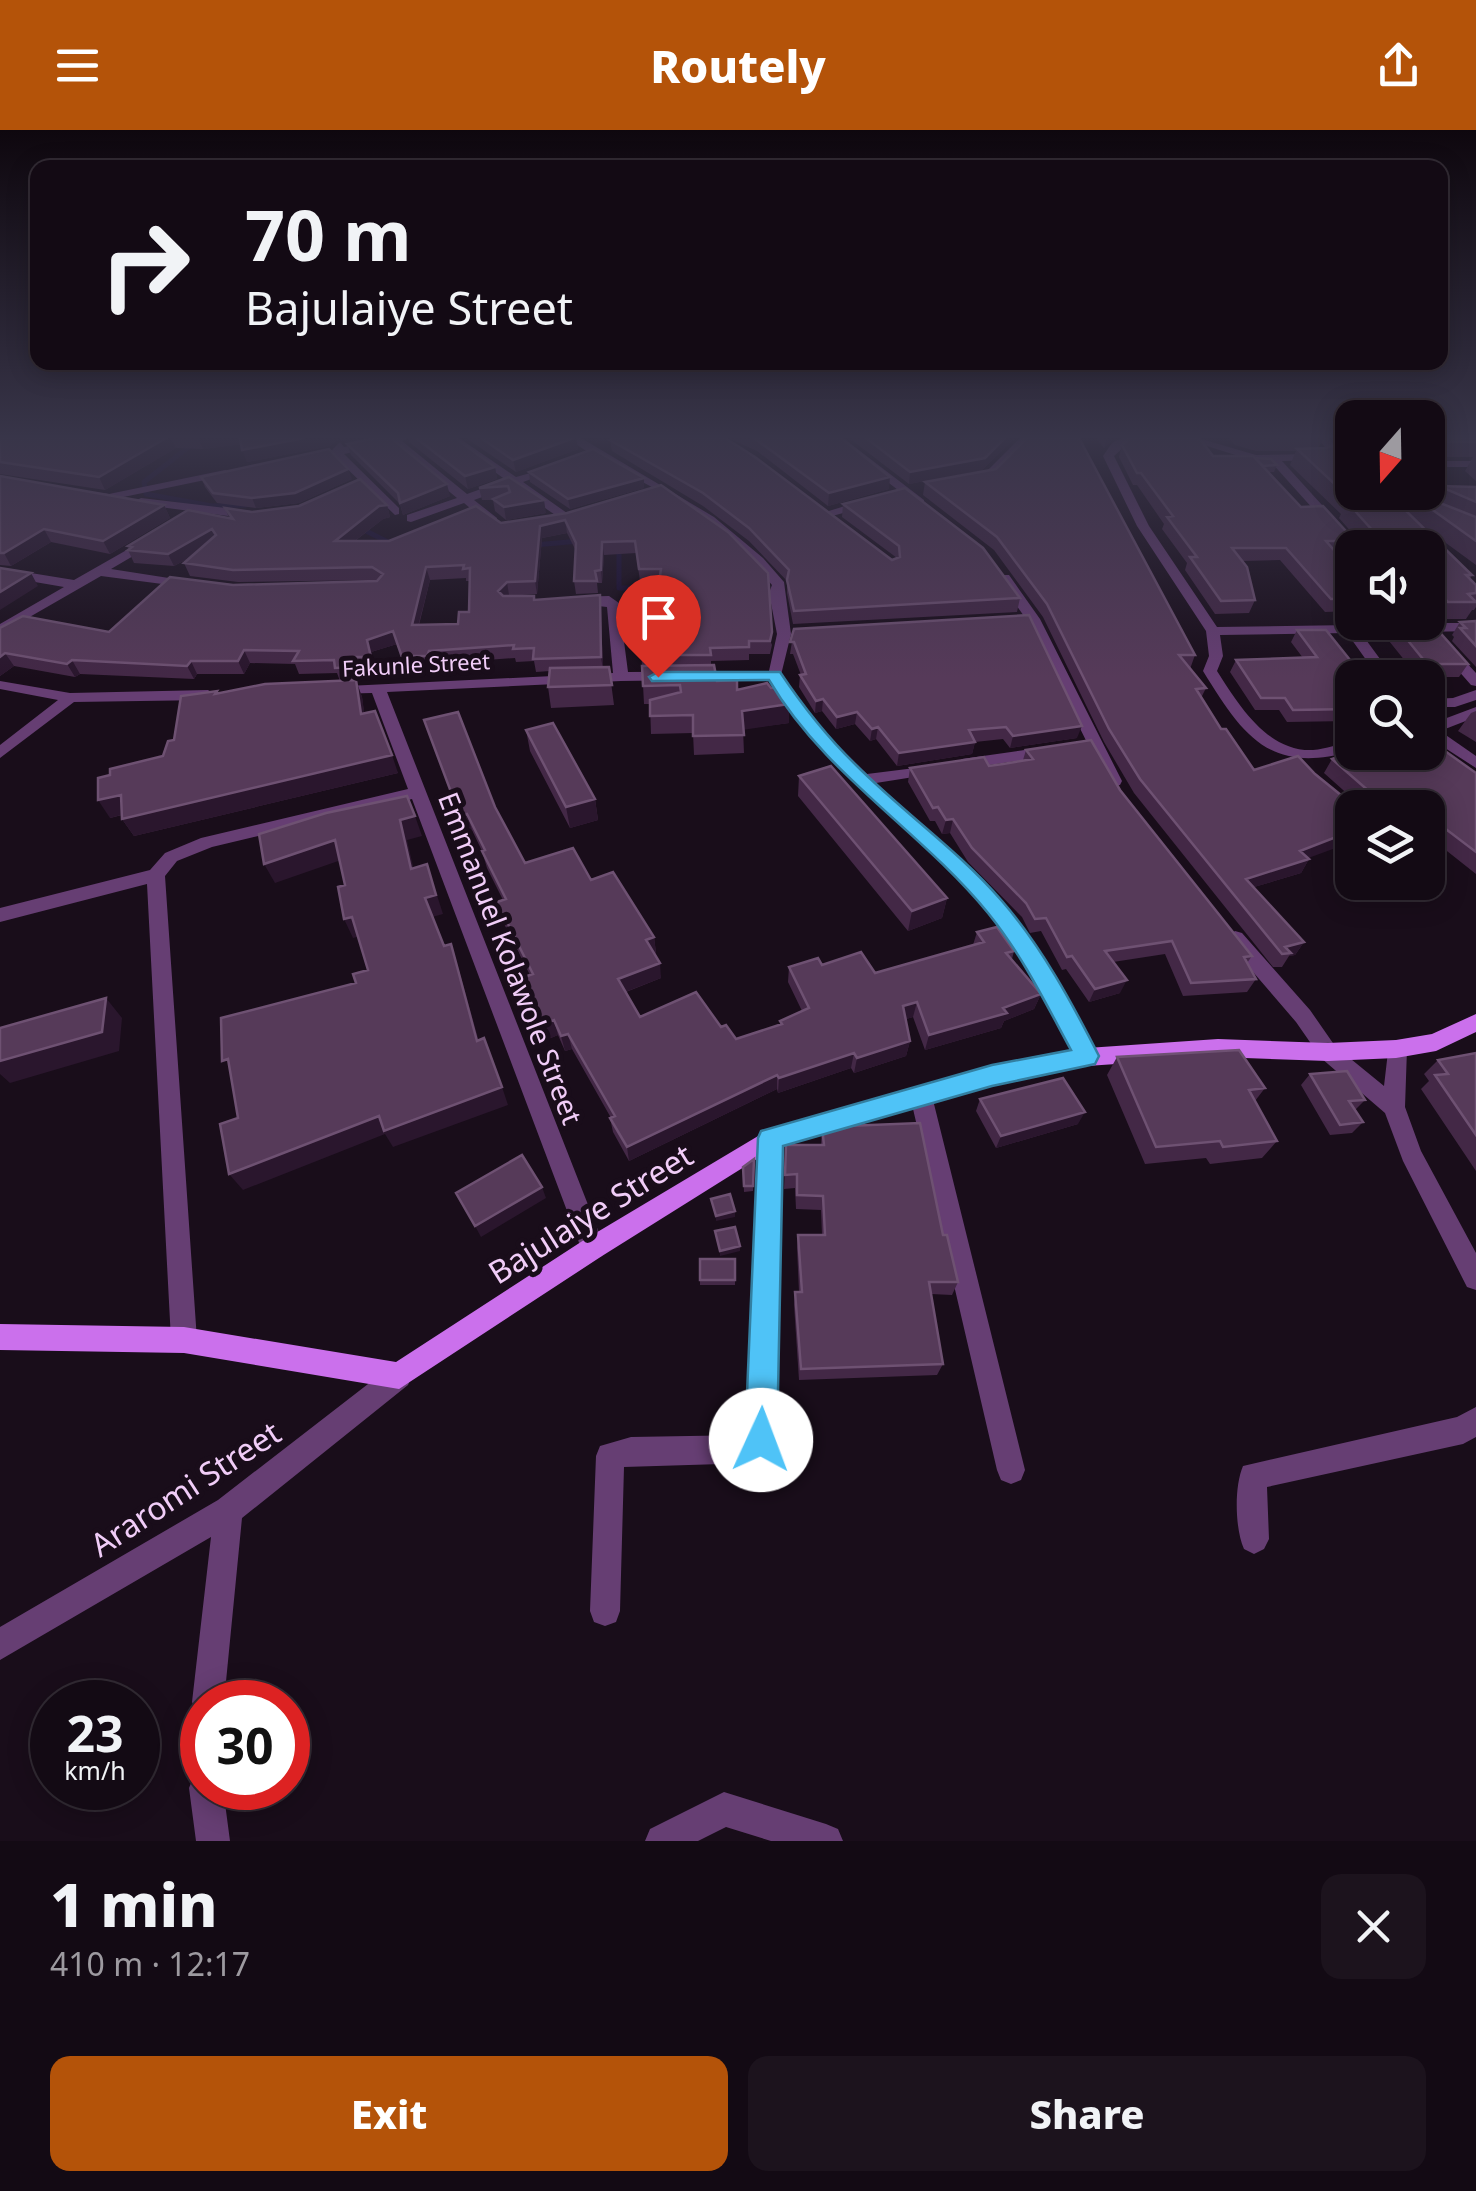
<!DOCTYPE html>
<meta charset="utf-8">
<style>
body{margin:0;font-family:"Noto Sans",sans-serif;background:#1c131d;color:#f1f3f6;height:100vh;display:flex;flex-direction:column;font-size:38px;white-space:nowrap}
*{box-sizing:border-box;margin:0}
p{font-size:32px;color:#9d9aa0}
.icon{flex:none;width:55px;height:55px;fill:none;stroke:currentColor;stroke-width:2;stroke-linecap:round;stroke-linejoin:round}
.map{position:relative;height:1711px;overflow:hidden}
.side{display:flex;flex-direction:column;background:#130a14;flex:1}
.side>*{flex:none}
.banner{position:absolute;left:30px;top:30px;width:1418px;height:210px;border-radius:20px;box-shadow:0 5px 25px #0003,0 0 0 2px #322b34;background:#130a14;color:#f1f3f6;overflow:hidden}
.needle{width:65px;rotate:200deg}
.controls{position:absolute;left:1335px;top:270px;display:grid;gap:20px}
.controls a{display:grid;place-items:center;width:110px;height:110px;border-radius:20px;background:#130a14;box-shadow:0 5px 25px #0003,0 0 0 2px #322b34;font-size:50px}
.speed{position:absolute;left:30px;top:1550px;display:flex;gap:20px;font-size:50px;font-weight:700;text-align:center}
.speed>*{display:grid;place-content:center;width:130px;height:130px;border-radius:50%;background:#130a14;box-shadow:0 5px 25px #0003,0 0 0 2px #322b34;line-height:1}
.speed small{font-size:25px;font-weight:400}
.speed .limit{border:15px solid #d22;background:#fff;color:#111}
.pin{position:absolute;display:grid;place-items:center;width:85px;height:85px;color:#fff;margin:-102px -42px;border-radius:50% 50% 50% 0;rotate:-45deg;box-shadow:0 0 10px #0007}
.pin .icon{rotate:45deg}
.me{position:absolute;width:110px;margin:-55px;rotate:2deg;stroke-linejoin:round;filter:drop-shadow(0 0 8px #0008)}
.turn{display:flex;align-items:center;gap:35px;height:210px;padding:0 50px;font-size:45px}
.turn .icon{width:130px;height:130px;stroke-width:2.5}
.turn b{display:block;font-size:70px;line-height:85px}
.round{display:grid;place-items:center;flex:none;width:105px;height:105px;border-radius:20px;background:#1c131d}
.overview{display:flex;align-items:center;justify-content:space-between;height:170px;padding:0 50px}
h1{font-size:60px;font-weight:800;line-height:75px}
.cta{display:flex;gap:20px;margin-top:auto;padding:20px 50px}
.cta a{flex:1;height:115px;border-radius:20px;background:#b45309;color:#fff;font-size:40px;font-weight:800;line-height:115px;text-align:center}
.cta a+a{background:#1c131d;color:#f1f3f6}
header{display:flex;justify-content:space-between;align-items:center;height:130px;padding:0 50px;background:#b45309;color:#fff;font-size:45px;font-weight:800}
.map>svg:first-child{display:block}
.lines{fill:none;stroke-linecap:round;stroke-linejoin:round}
.stream{stroke:#1a0e32;stroke-width:5}
.street{fill:#663e73;fill-rule:evenodd}
.secondary{fill:#cb70ec;fill-rule:evenodd}
.wall{fill:#432846;fill-rule:evenodd}
.shaded-wall{fill:#2a162d}
.building{fill:#563a59;stroke:#6e5172;stroke-width:2.5;fill-rule:evenodd}
.route{fill:#4fc3f7;stroke:#337fa1;stroke-width:2.5}
.labels{text-anchor:middle;dominant-baseline:central;stroke-width:10;stroke-linejoin:round;paint-order:stroke}
.far-street-label{font-size:22px;fill:#f1cdf8;stroke:#190d1a}
.street-label{font-size:28px;fill:#f1cdf8;stroke:#190d1a}
.near-street-label{font-size:32px;fill:#f1cdf8;stroke:#190d1a}
</style>
<header><svg class="icon" aria-label="menu" viewBox="0 0 24 24"><path d="M4 6h16M4 12h16M4 18h16"/></svg>Routely<svg class="icon" aria-label="share" viewBox="0 0 24 24"><path d="M12 15V3M7 8l5-5 5 5M5 13v7h14v-7"/></svg></header>
<div class="map">
<svg width="1476" height="1711" viewBox="0 0 1476 1711">
<rect width="100%" height="100%" fill="#190d1a"/>
<g class="lines">
<path class="stream" d="M200 308 144 352 146 364 212 376 246 375
M360 398 392 414
M534 415 580 411
M619 417V458H669"/>
<path class="street" d="M388 308H408L402 311 467 364 506 350 447 308H459L516 347 556 336V340L523 352 574 388 564 391 513 356 474 370 497 388V394H489L464 373 411 392 407 391V385L457 368 392 314 344 324 399 378V384L395 385 334 326 307 331 302 328 332 320 340 312 344 317Z
M568 308H581L714 387 763 428 784 452 791 504 781 545 828 606 867 644 939 635V643L876 653C920 693 967 730 1005 776 1043 821 1071 874 1098 927L1095 933 1087 936 1079 933C1053 881 1027 827 989 782 950 736 903 694 857 654 825 627 794 586 770 549L621 551 387 562 605 1118 602 1126 593 1130 584 1126 581 1118 412 669 212 717 177 731 165 746 197 1210 193 1219 184 1223 175 1219 171 1210 147 754 0 792V778L150 740 165 723 201 708 408 659 372 563 332 564 327 563V557L613 543 607 477 571 473V467L609 466 619 473 628 542 769 541 777 504 769 463 772 455C737 414 696 383 650 356 623 341 592 327 568 308Z
M831 308H843L924 370V374H916Z
M1020 308H1031L991 349 965 351V347L984 344Z
M1121 308H1134L1114 326 1149 396 1217 497 1416 494 1428 492V490L1431 493H1476V501L1361 503 1394 548H1379L1347 503 1220 505 1223 526 1217 541C1239 575 1267 622 1313 620 1326 619 1339 614 1352 611V621C1270 645 1243 606 1203 541L1209 526 1206 501 1137 396 1103 326 1112 313Z
M1182 308H1198L1256 325 1317 324 1325 317 1318 308H1329L1335 317 1333 325 1319 330 1282 331 1361 418 1351 421 1270 331 1251 330Z
M1428 331H1476V337H1428Z
M225 340 229 341V345L109 370 81 364 87 361 109 364Z
M141 368 251 381 257 385 251 389 137 374V370Z
M868 369 874 373 872 375 825 388 819 384Z
M153 405 157 406V412L111 439 188 451 195 455 193 458 101 446 0 504V494L64 457 0 446V438L74 450Z
M999 445H1009L1040 489 1122 651 1120 655 1114 656 1106 651 1026 489 997 448Z
M1449 518 1454 519 1476 543V556L1471 555 1442 522Z
M0 551 70 563 208 560 216 565 208 570 74 572 0 628V615L58 570 0 559Z
M1476 560V570L1455 577H1428V569L1453 568Z
M1476 577V587L1440 601 1476 626V638L1428 607V595Z
M1052 616 1058 617V625L962 639 954 634 962 629Z
M1235 801 1242 803 1310 880 1335 916 1384 956 1389 913 1396 910 1403 913 1407 919 1405 977 1421 1021 1476 1123V1160L1467 1157 1403 1031 1385 983 1321 928 1296 892 1228 813 1225 808Z
M921 957 929 959 932 966 1025 1340 1021 1350 1011 1354 1001 1350 997 1340 910 966 913 959Z
M770 999 778 1002 781 1009 775 1310 764 1329 754 1333 624 1337 620 1481 616 1492 605 1496 594 1492 590 1481 596 1326 600 1316 631 1307 747 1305 759 1009 762 1002Z
M399 1233 408 1237 412 1246 408 1255 242 1388 224 1572H202V1586L197 1583 192 1572 211 1407 0 1530V1497L218 1370 390 1237Z
M1476 1277V1307L1463 1314 1267 1357 1269 1409 1264 1419 1254 1424 1244 1419C1235 1399 1234 1357 1243 1336L1457 1287Z
M202 1643V1658H223L230 1711H196L189 1658 194 1646Z
M724 1662 826 1694 838 1699 843 1711H771L726 1697 698 1711H645L650 1699Z"/>
<path class="secondary" d="M1476 884V902L1436 921 1396 928 1328 931 1218 927 1087 936 992 955 776 1017 602 1126 399 1259 184 1223 0 1220V1194L184 1197 396 1232 584 1110 770 999 992 937 1087 918 1218 909 1328 913 1396 910 1432 904Z"/>
</g>
<path class="wall" d="M0 308H391L450 366 403 385 400 374 351 325 347 314 370 309 346 312 340 308 330 316 247 332 241 314 203 319 176 318 105 360 0 344Z
M408 308H454L495 337 497 349 468 359 409 312Z
M466 308H576L578 319 516 342Z
M728 308H841L889 359 828 376 757 321Z
M849 308H1015L982 340 909 354Z
M1096 308H1115L1104 318Z
M1228 308H1324L1318 318H1326L1337 314 1333 308H1352V362L1422 366 1431 370 1439 356 1476 357V435L1420 394 1472 445 1470 449 1476 455V477L1474 480H1472L1466 489H1438L1428 479V418H1359L1361 413 1339 388 1341 384 1290 335 1296 321H1256L1235 315Z
M1428 308H1476V351L1465 341 1473 327H1428Z
M610 310 892 430 897 428 842 387 843 374 1020 468 1017 482 793 494 787 463V451L749 411 703 376 612 321Z
M1081 313 1195 525 1190 539 1206 558 1201 568 1221 599 1254 640 1315 644 1352 674 1361 676 1324 643 1332 629 1476 643V744L1428 706V678H1352L1308 728 1309 729 1301 743 1254 757 1304 812 1295 825 1289 826 1282 837H1273L1134 663 1104 612 1043 487 994 420 923 365 925 352 996 339Z
M1122 315 1213 326 1255 328 1277 335 1274 342H1268L1301 377 1355 411 1349 424H1338L1352 441V481L1325 482 1280 430 1242 431 1255 470 1249 483 1215 484 1185 440 1187 433 1162 399 1164 394 1137 355H1133L1119 327Z
M529 342 644 348V358L570 379 530 352Z
M0 346 164 375 170 388 110 424 51 412 11 436 0 435Z
M201 347 352 349 299 373 256 378 217 373 205 357Z
M509 347 546 383 506 390 495 381 493 370H482L479 358Z
M387 375 390 387 383 389 355 411H389L567 383 728 402 772 515 770 524H749V530L711 531V535L717 551 737 560 789 593 743 599 744 623 694 625 693 603 651 604 650 574H644L641 517H653L655 480 659 451H640L636 423 604 425 602 453H597L598 463 576 464 574 451 576 421 567 403 542 408 537 464 508 466 535 470 600 465 603 537H609L614 575 551 578 548 557 550 541 536 542 534 531 516 532 515 528 433 534 431 539H408L407 543 397 514 371 522 376 540H358L360 550 356 551 362 567 364 583 398 643 134 706 122 689V685L110 688V645L163 626 174 610 218 563 340 551 337 543 299 544 295 534 250 533 244 544H197L194 549 80 544 75 547 14 536 0 546V498L109 502 233 455 378 450 238 452 190 446 184 433 193 426 174 436 134 433 128 420 129 419 128 416 229 388 225 378 252 382ZM466 448V451H470L469 482 458 494 419 495 430 450Z
M1476 491V537L1452 511 1454 507 1452 505 1460 492Z
M1397 497 1468 534 1459 547H1418L1389 511Z
M794 499 1077 608 1010 618 1003 609 975 612 972 624 897 636 876 609 870 611 855 594 836 599 822 581 815 583 799 557 800 545H801L793 524H790Z
M1297 500 1362 545 1360 548H1352V594L1349 591 1287 592 1279 580H1255L1230 542 1236 530 1303 528 1291 512Z
M1476 581V612L1458 601 1471 583Z
M424 590 495 677 525 733 591 750 654 807 656 823 654 824 661 848 626 862 640 887 721 897 736 909 780 895V891L802 881 788 852 789 837 822 835 875 843 973 815 977 802 1014 821 1012 829 1041 864 1034 879 1004 891 1001 898 925 920 913 887 906 889 910 911 906 926 854 943 851 938 778 963 777 959 629 1031 613 1002 610 988H611L572 919 565 921 558 905 541 912 529 891 525 876 526 875 518 849 530 845 501 788 497 772 503 770 487 738 482 721 472 700 465 702Z
M526 600 595 669 598 690 570 698 530 621Z
M1026 620 1120 660 1252 826 1247 833 1256 849 1247 862 1183 866 1165 824 1113 832 1120 863 1089 872 1066 839 1062 840 1041 801 1030 803 1022 787 968 732 950 703 942 704 935 691H930L908 652 910 638 989 636 1023 630Z
M799 646 947 768 942 788 908 801 798 666Z
M1476 923V1041L1421 959 1429 951 1424 944 1438 930Z
M1117 927 1265 958 1255 971 1277 1011 1262 1028 1210 1034 1206 1028 1145 1034 1107 945Z
M1310 944 1365 970 1355 980 1363 992 1352 1003 1330 1005 1301 955Z
M980 969 1078 994 996 1018 976 981Z
M822 997 943 1105 958 1152 952 1165 931 1164 943 1234 937 1245 799 1250 794 1175 795 1162H799L797 1118 798 1105H822L821 1080 796 1079 795 1058 784 1059 786 1015H821Z
M754 1029 753 1061 744 1062 743 1037Z
M735 1129V1155H700V1150Z"/>
<path class="shaded-wall" d="M166 308H171L176 318 105 360 99 347Z
M198 308H241L243 314 203 319Z
M304 308H340L330 316 247 332 242 320Z
M345 308H378L346 312Z
M574 308H576L578 319 516 342 513 330Z
M596 308H609L596 313Z
M1005 308H1015L982 340 909 354 910 342Z
M1107 308H1115L1104 318Z
M495 337 497 349 468 359 465 346Z
M348 339 352 349 299 373 256 378 252 368Z
M890 347 889 359 828 376 829 363Z
M644 348V358L570 379 568 369Z
M447 354 450 366 403 385 400 373Z
M544 370 546 383 506 390 504 377Z
M164 375 170 388 110 424 103 411Z
M387 375 390 387 383 389 339 423 335 411 379 376Z
M565 390 567 403 542 408 537 464 535 451 540 396Z
M44 399 51 412 11 436 4 423Z
M212 399 218 412 174 436 168 424Z
M602 412 604 425 602 453 601 440Z
M426 437 430 450 415 508 412 495Z
M31 443 38 456 0 480V462Z
M507 452 509 465 501 474 498 461Z
M600 465 601 478 603 540 601 527Z
M393 501 397 514 371 522 376 540 367 510Z
M244 520 250 533 244 544 238 531Z
M429 521 433 534 431 539 427 526Z
M5 523 14 536 0 546V527Z
M72 530 80 544 75 547 67 534Z
M191 531 197 544 194 549 187 536Z
M356 550 362 567 367 601 361 584Z
M823 569 822 581 815 583 816 571Z
M789 574V593L742 600V581Z
M857 582 855 594 836 599 837 587Z
M1082 596 1077 608 1010 618 1013 606Z
M878 597 876 609 870 611 872 599Z
M975 612 972 624 897 636 899 623Z
M392 625 398 643 134 706 122 689Z
M121 665 132 682 110 688 98 670Z
M595 669 598 690 570 698 566 677Z
M467 684 472 700 465 702 460 686Z
M415 686 422 706 407 710 418 758 411 739 400 690Z
M953 689 950 703 942 704 946 690Z
M1352 701V712L1292 734 1300 721Z
M335 710 344 729 275 753 264 734Z
M1309 729 1301 743 1238 762 1246 749Z
M427 734 443 784 432 787 425 768Z
M947 768 942 788 908 801 912 781Z
M352 787 361 806 353 808 344 789Z
M654 807 656 823 647 826 646 810Z
M1304 812 1295 825 1289 826 1291 823 1285 817Z
M451 814 457 833 484 929 477 911Z
M660 833 661 848 620 864 618 849Z
M1127 850 1120 863 1089 872 1095 859Z
M1041 864 1034 879 1004 891 1001 898 925 920 929 905Z
M106 868 122 888 119 921 10 953 0 944V931Z
M917 872 913 887 900 891 903 876Z
M554 890 558 905 541 912 536 897Z
M568 904 572 919 565 921 561 906Z
M910 911 906 926 854 943 857 928Z
M854 923 851 938 778 963 779 948Z
M777 945V959L629 1031 627 1017Z
M502 957 508 975 393 1017 385 1004 243 1060 229 1044 379 986Z
M1085 982 1078 994 996 1018 1001 1006Z
M542 1057 546 1068 481 1107 475 1096Z
M735 1081V1087L716 1091V1086Z
M740 1116V1121L720 1126V1121Z"/>
<path class="building" d="M0 308H166L99 347 0 332Z
M240 308H304L242 320Z
M375 308H391L447 354 400 373 398 363 347 314Z
M416 308H455L495 337 465 346Z
M481 308H574L513 330Z
M614 308H725L755 327 892 430 900 427 899 416 843 374 905 358 983 418 1020 468 794 481 787 450 789 440 749 398 703 363 610 310Z
M754 308H841L890 347 829 363Z
M866 308H1005L985 328 910 342Z
M1027 308H1079L1195 525H1179L1206 558 1196 559 1221 599H1226L1254 640 1298 626 1315 644 1352 674 1360 676 1371 663 1332 629 1352 622H1428V609L1476 643V722L1430 687 1428 688V678H1352V701L1300 721 1309 729 1246 749 1304 812 1285 817 1291 823 1282 824 1140 649 1109 599 1047 474 997 407 925 352 996 339Z
M1130 308H1199L1213 326H1253L1301 377 1323 376 1355 411H1326L1352 441V468L1331 469 1286 418H1232L1247 437 1255 470 1221 471 1190 427H1197L1167 387 1173 386 1141 343H1137L1122 315Z
M1343 308H1352V362H1419L1422 366 1476 387V411L1416 368 1405 380 1472 445H1466L1476 455V463L1468 464 1476 472H1448L1428 451V418H1394L1383 407H1364L1373 401 1347 372H1354L1297 319 1326 318 1341 313Z
M1428 308H1476V312L1428 311Z
M329 319 348 339 295 363 252 368 213 363 201 347Z
M593 319 644 348 568 369 529 342Z
M1255 328 1271 329 1277 335 1263 336Z
M0 346 164 375 103 411 44 399 4 423H0Z
M509 347 544 370 504 377 493 369 510 362 508 356 479 358Z
M360 349 387 375 379 376 335 411H389L476 376 501 393 567 383 661 355 728 402 768 443 772 502 770 511H749V517L710 518 711 525H641V517H653L650 480H655L661 439H639L635 411 602 412 601 440 595 441 597 451H574L576 413 565 390 540 396 535 451 507 452 498 461 503 466H534V470L600 465 601 527 533 529 534 518 513 519 514 515 429 521 427 526H404L403 530 393 501 367 510 371 527H353L355 537 335 538 334 530 293 531 299 521 244 520 238 531H191L187 536 72 530 67 534 5 523 0 527V498L23 486 109 502 170 447 233 455 377 451 383 444 372 437 233 440 184 433 216 405 212 399 168 424 128 420 132 417 128 416 188 380 233 389 225 378 252 382 299 376ZM464 435 463 439 470 438 469 482H459L458 494 412 495 426 437Z
M1439 356 1476 357V372Z
M0 438 31 443 0 462Z
M1029 485 1082 596 1013 606 1006 597 969 600 975 612 899 623 878 597 872 599 857 582 837 587 823 569 816 571 800 545 806 544 794 512H790L794 499Z
M1476 491V516L1460 498H1466L1460 492Z
M1397 497H1435L1468 534H1427Z
M1297 500H1326L1362 545 1351 546 1353 548 1352 579 1293 580 1285 568H1261L1236 530 1317 527Z
M714 535 717 551 737 550V560L767 553 771 558 781 557 789 574 742 581 744 605 693 606V585L650 586V570L681 562 680 555 643 556 642 536Z
M609 537 612 555 548 557 550 538Z
M356 550 361 584 375 581 392 625 122 689 121 665 98 670V648L110 645V639L163 626 168 611 174 610 181 566 217 561 215 564 265 554Z
M458 582 495 677 525 733 573 718 591 750 613 742 654 807 646 810 660 833 618 849 640 887 696 862 721 897 726 895 736 909 782 894 780 891 809 878 789 837 818 828 822 835 861 822 875 843 984 812 977 802 997 797 1014 821 1006 823 1041 864 1003 878 1007 883 929 905 917 872 903 876 910 911 857 928 854 923 779 948 777 945 627 1017 610 988 615 986 568 904 561 906 554 890 536 897 525 876 528 874 518 849 533 844 497 772 506 769 482 721 485 720 467 684 460 686 424 590Z
M553 593 595 669 566 677 526 600Z
M1091 610 1120 660 1252 826 1244 827 1256 849 1191 853 1172 811 1105 821 1127 850 1095 859 1072 826 1067 827 1046 788 1035 789 1026 773 972 718 953 689 946 690 938 677 933 678 910 638 984 627 989 636 1003 634 1033 629 1026 620Z
M831 636 947 768 912 781 799 646Z
M407 666 415 686 400 690 411 739 427 734 436 765 425 768 444 816 451 814 477 911 484 908 502 957 384 1001 379 986 229 1044 220 994 238 988 228 929 222 931 221 888 356 853 353 844 368 840 352 787 344 789 338 757 345 755 335 710 264 734 259 704 326 683Z
M106 868 102 902 0 931V898Z
M1239 920 1265 958 1249 960 1277 1011 1223 1017 1220 1011 1156 1017 1117 927Z
M1476 923V1005L1435 945 1448 944 1438 930Z
M1347 941 1365 970 1349 971 1363 992 1340 995 1310 944Z
M1063 948 1085 982 1001 1006 980 969Z
M920 993 943 1105H947L958 1152H929L943 1234 801 1239 795 1162H802L798 1105H825L823 1066 797 1065V1044L785 1045 786 1015H824L822 997Z
M522 1025 542 1057 475 1096 456 1063Z
M754 1029 753 1056H744L743 1037Z
M730 1064 735 1081 716 1086 711 1069Z
M735 1097 740 1116 720 1121 715 1101Z
M700 1129H735V1150H700Z"/>
<linearGradient id="sky" x2="0" y2="1"><stop stop-color="#0e070e"/><stop offset="0.56" stop-color="#383549"/><stop offset="1" stop-color="#383549" stop-opacity="0"/></linearGradient>
<rect width="1476" height="548" fill="url(#sky)"/>
<path class="route" d="M658 542H780C802 575 828 608 857 636 904 683 959 721 1002 771 1042 817 1072 873 1099 926L1095 934 1086 936 992 956 783 1016 777 1310 772 1321 761 1326 750 1321 745 1310 758 1008 761 1001 992 935 1071 920C1045 872 1022 825 988 783 920 700 824 644 769 550L652 551 649 547Z"/>
<g class="labels">
<g class="far-street-label">
<text transform="translate(416 534) rotate(-3)">Fakunle Street</text>
</g>
<g class="street-label">
<text transform="translate(511 828) rotate(69)">Emmanuel Kolawole Street</text>
</g>
<g class="near-street-label">
<text transform="translate(590 1083) rotate(-32)">Bajulaiye Street</text>
<text transform="translate(185 1358) rotate(-33)">Araromi Street</text>
</g>
</g>
</svg>
<div class="controls">
<a><svg class="needle" viewBox="-14 -14 28 28"><path d="M0-13l5 13h-10z" fill="#e53935"/><path d="M0 13l5-13h-10z" fill="#9d9aa0"/></svg></a>
<a><svg class="icon" aria-label="sound" viewBox="0 0 24 24"><path d="M4 9h4l5-4v14l-5-4H4zM17 9q2 3 0 6"/></svg></a>
<a><svg class="icon" aria-label="search" viewBox="0 0 24 24"><circle cx="10" cy="10" r="6"/><path d="M15 15l6 6"/></svg></a>
<a><svg class="icon" aria-label="layers" viewBox="0 0 24 24"><path d="M12 4l9 5-9 5-9-5zM3 14l9 5 9-5"/></svg></a>
</div>
<div class="speed"><div>23<small>km/h</small></div><div class="limit">30</div></div>
<div class="pin" style="left:658px;top:547px;background:#d93025"><svg class="icon" aria-label="arrive" viewBox="0 0 24 24"><path d="M6 21V4h12l-3 4 3 4H6"/></svg></div>
<svg class="me" style="left:761px;top:1310px" viewBox="-20 -20 40 40"><circle r="19" fill="#fff"/><path d="M0-13L10 11 0 6-10 11z" fill="#4fc3f7"/></svg>
<div class="banner">
<div class="turn"><svg class="icon" aria-label="right" viewBox="0 0 24 24"><path d="M7 20v-9h11M14 6l5 5-5 5"/></svg><div><b>70 m</b>Bajulaiye Street</div></div>
</div>
</div>
<section class="side">
<div class="overview"><div><h1>1 min</h1><p>410 m · 12:17</p></div><a class="round"><svg class="icon" aria-label="close" viewBox="0 0 24 24"><path d="M6 6l12 12M18 6L6 18"/></svg></a></div>
<div class="cta"><a>Exit</a><a>Share</a></div>
</section>
